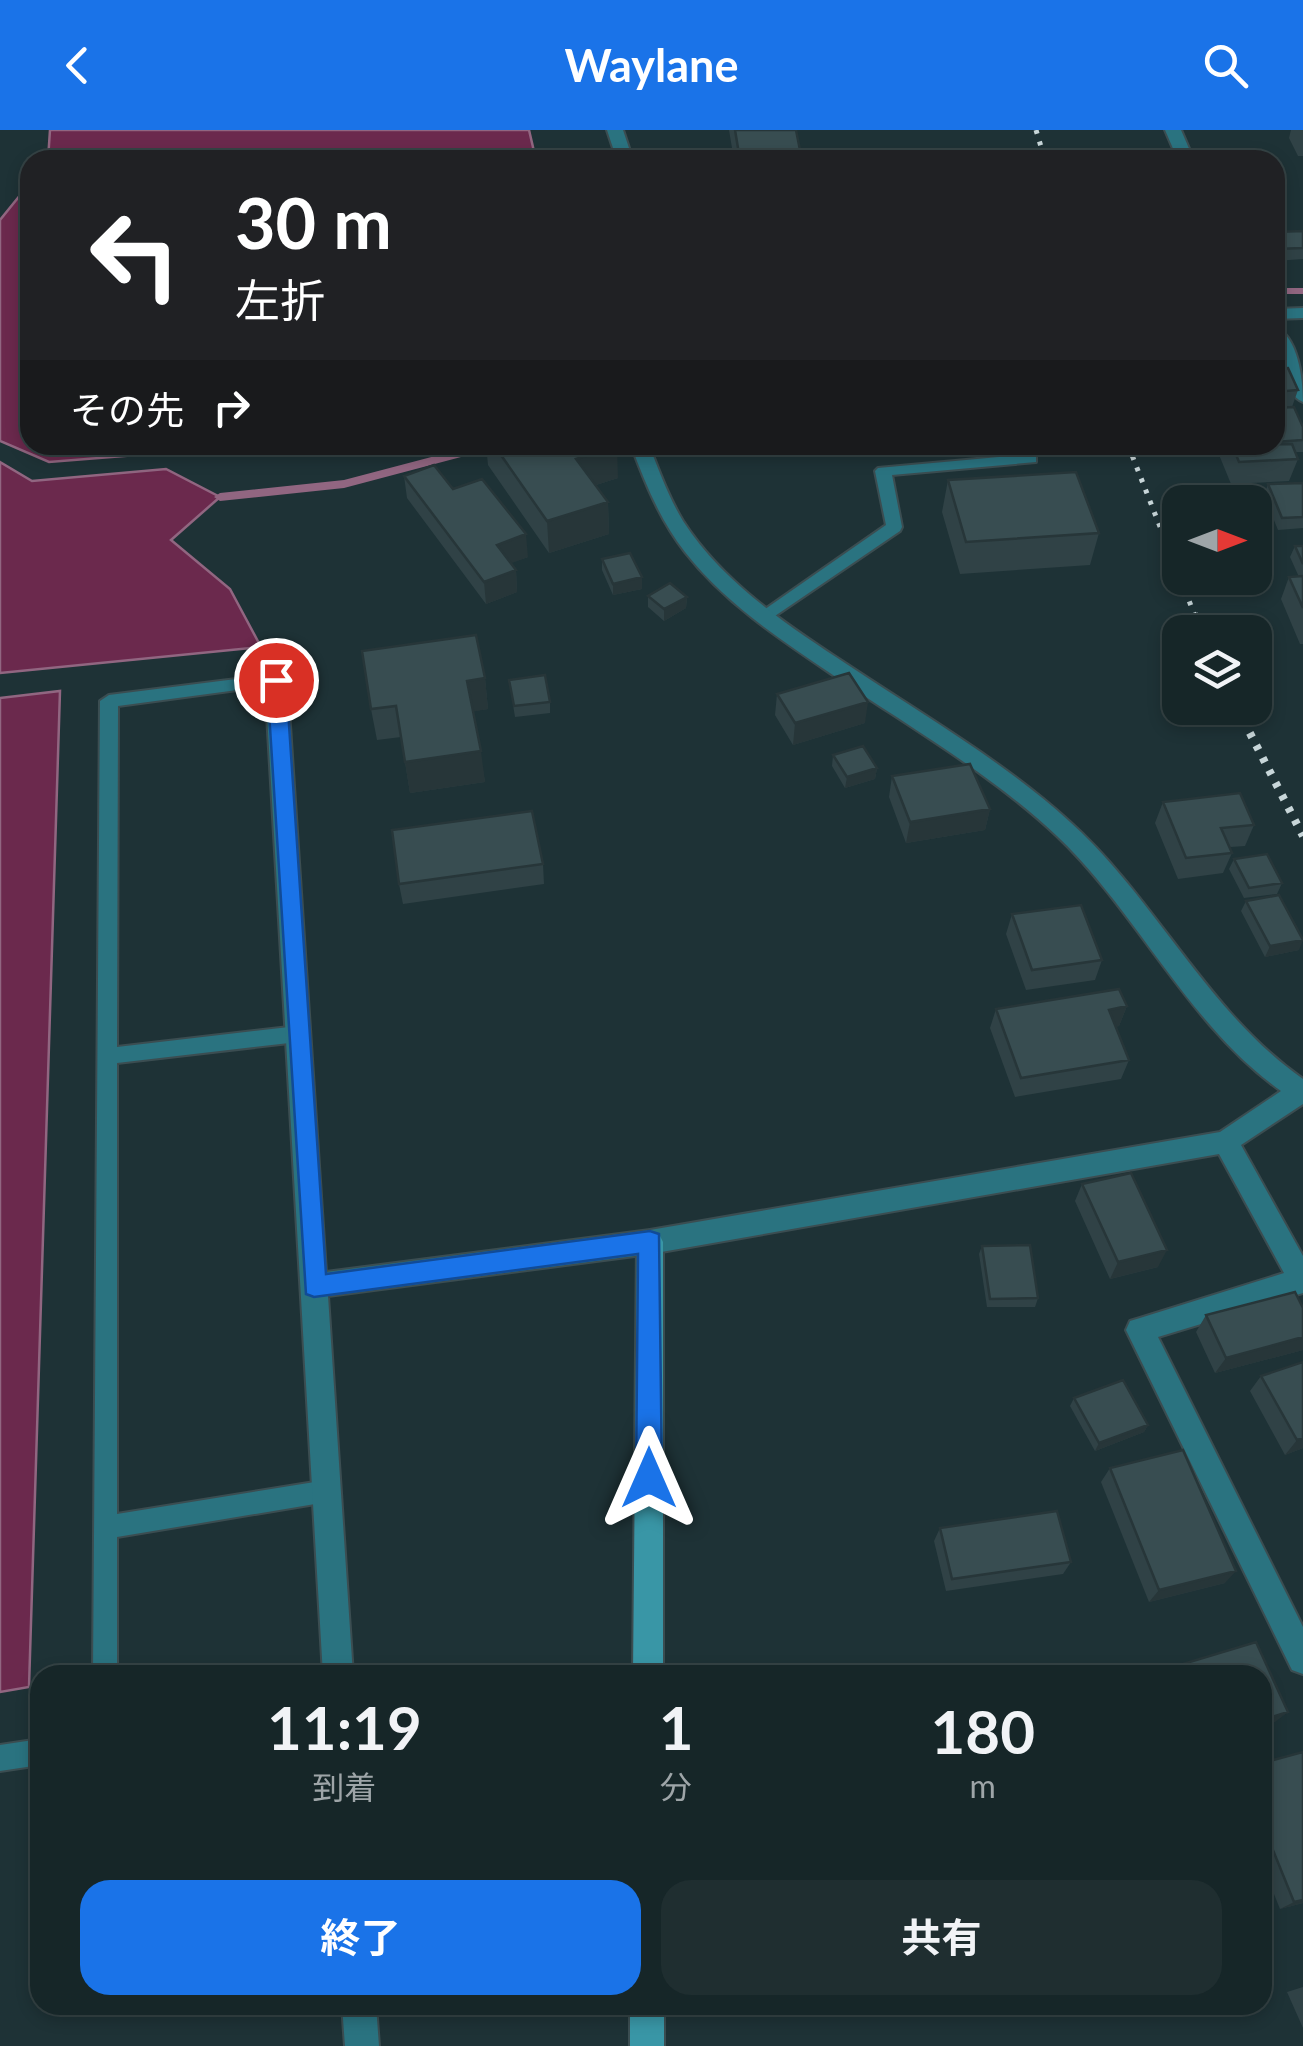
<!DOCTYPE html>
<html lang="ja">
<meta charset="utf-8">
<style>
body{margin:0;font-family:Lato,"Noto Sans JP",sans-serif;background:#1f2e30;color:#f1f3f6;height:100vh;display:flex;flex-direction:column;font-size:38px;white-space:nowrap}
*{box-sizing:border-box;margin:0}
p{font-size:32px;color:#9ea5a8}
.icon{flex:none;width:55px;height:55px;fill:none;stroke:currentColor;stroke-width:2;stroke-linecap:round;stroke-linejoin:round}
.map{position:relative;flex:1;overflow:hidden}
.details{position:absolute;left:30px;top:1535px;width:1242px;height:350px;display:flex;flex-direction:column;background:#162628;border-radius:30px;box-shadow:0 5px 15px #0003,0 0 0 2px #354345}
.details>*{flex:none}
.banner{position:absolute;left:20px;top:20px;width:1265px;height:305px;border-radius:30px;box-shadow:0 5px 15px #0003,0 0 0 2px #354345;background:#202124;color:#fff;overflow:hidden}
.needle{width:65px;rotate:90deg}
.controls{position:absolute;left:1162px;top:355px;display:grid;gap:20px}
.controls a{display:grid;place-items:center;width:110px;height:110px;border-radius:20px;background:#162628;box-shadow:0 5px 15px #0003,0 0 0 2px #354345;font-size:50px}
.pin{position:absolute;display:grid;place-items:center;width:85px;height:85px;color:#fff;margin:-42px;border:5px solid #fff;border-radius:50%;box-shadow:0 2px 10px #0007}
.me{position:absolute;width:110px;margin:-55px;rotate:0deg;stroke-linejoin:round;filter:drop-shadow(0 0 8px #0008)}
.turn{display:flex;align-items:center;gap:35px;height:210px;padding:0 50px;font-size:45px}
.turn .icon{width:130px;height:130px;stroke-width:2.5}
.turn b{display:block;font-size:70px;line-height:85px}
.then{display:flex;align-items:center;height:95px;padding:0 50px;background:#0003;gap:20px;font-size:38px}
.eta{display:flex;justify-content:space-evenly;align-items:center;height:170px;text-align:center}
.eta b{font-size:60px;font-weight:700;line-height:70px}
.cta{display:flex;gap:20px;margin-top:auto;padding:20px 50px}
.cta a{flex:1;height:115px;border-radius:30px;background:#1a73e8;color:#fff;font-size:40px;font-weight:700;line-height:115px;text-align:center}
.cta a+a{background:#1f2e30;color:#f1f3f6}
header{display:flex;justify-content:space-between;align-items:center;height:130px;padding:0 50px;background:#1a73e8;color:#fff;font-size:45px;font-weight:700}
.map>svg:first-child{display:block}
.water{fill:#6b294d;stroke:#916681;stroke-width:2.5}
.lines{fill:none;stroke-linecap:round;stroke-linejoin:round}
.stream{fill:#916681;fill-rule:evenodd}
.lane-casing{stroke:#3b4d51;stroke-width:4}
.street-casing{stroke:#3b4d51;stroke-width:4}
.secondary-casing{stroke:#3b4d51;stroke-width:4}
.lane{fill:#2a7380;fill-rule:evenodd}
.street{fill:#2a7380;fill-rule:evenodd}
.secondary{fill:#3996a6;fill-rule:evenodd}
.rail-far1{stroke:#c8d6d9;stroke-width:5;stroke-dasharray:4 8;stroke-linecap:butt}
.rail{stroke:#c8d6d9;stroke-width:8;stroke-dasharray:5 9;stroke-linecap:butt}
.wall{fill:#304246}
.shaded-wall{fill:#273639}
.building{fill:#384d51;stroke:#273639;stroke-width:2.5}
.route{fill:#1a73e8;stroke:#114b97;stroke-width:2.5}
</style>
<header><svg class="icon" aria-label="back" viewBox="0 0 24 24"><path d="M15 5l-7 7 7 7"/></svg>Waylane<svg class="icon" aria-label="search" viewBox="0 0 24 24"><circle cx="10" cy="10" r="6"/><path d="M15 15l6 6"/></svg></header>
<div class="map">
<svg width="1303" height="1916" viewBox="0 0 1303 1916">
<rect width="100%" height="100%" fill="#1e3236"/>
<path class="water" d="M50 0H529L536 30H48Z
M30 53V315H261L49 332 0 311V90Z
M0 332 32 351 166 339 220 367 171 410 230 459 261 517 0 543Z
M60 561 29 1557 0 1562V568Z"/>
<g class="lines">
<path class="stream" d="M1275 158H1303V164H1275Z
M477 315H497L495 318 344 358 220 371 214 367 220 363 344 350Z"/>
<defs>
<path id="lane" d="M1031 324 1036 326V332L892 345 902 397 900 401 769 490H757L755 486 886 395 875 341 878 338Z
M276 544 282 546V554L118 576 117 917 298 896 305 898 308 904 305 910 298 912 117 933V1384L327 1350 335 1353 339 1361 335 1369 327 1372 117 1407V1545H93L100 571 109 565Z
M40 1609V1635L0 1641V1615Z"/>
<path id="street" d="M607 0H623L633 30H617Z
M1165 0H1181L1194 30H1178Z
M1303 178V188L1275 189V179Z
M1275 197C1298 206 1303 249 1303 272 1280 262 1275 219 1275 197Z
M631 315H649C659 341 669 368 683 391 723 453 787 495 848 535 923 585 1003 631 1070 692 1156 769 1207 882 1303 949V974L1241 1015 1303 1126V1163L1158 1207 1303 1497V1544L1292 1540 1126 1200 1130 1191 1140 1188 1284 1143 1219 1024 650 1124 328 1166 353 1545H323L265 550 269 545H283L287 550 326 1142 650 1100 1220 1002 1281 961C1188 895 1138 783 1057 706 989 642 906 595 830 543 778 508 724 472 685 422 660 390 645 353 631 315Z
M342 1875H376L379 1916H345Z"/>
<path id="secondary" d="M650 1100 659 1104 663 1112V1545H633L637 1112 641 1104Z
M630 1875H664V1916H630Z"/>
</defs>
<use href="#lane" class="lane-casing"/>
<use href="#street" class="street-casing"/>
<use href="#secondary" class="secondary-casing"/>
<use href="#lane" class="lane"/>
<use href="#street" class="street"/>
<use href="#secondary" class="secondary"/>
<path class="rail-far1" d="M1036 0 1045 30
M1128 315 1195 486"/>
<path class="rail" d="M1194 484 1201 502
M1237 578 1303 706"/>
</g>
<path class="wall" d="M729 0H796L802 30H734Z
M1291 0H1303V26H1298L1289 8Z
M1303 101V129L1275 131V102Z
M1275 220 1279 229 1275 239 1298 260 1292 277 1303 297V322H1295L1298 329 1289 351 1231 354 1215 315H1275Z
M486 315H494L618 348 596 355 608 372 609 404 549 423 488 335Z
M404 346 453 359 528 427 510 433 516 440 517 462 486 474 407 368Z
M948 350 1099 403 1090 435 960 444 942 382Z
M1303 353V398L1278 400 1264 366 1268 354Z
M1295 416H1303V514H1300L1281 469 1289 447H1299L1290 427Z
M602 429 642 447V459L613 465 602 440Z
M648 466 687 467 686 478 664 491 648 477Z
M485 548 488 579 473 581 485 652 410 663 401 607 377 610 371 579Z
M509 550 550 572V583L515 587Z
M777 564 865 593 793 615 775 585Z
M833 625 877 638 875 649 845 658 832 636Z
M892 646 990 679 985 700 906 713 889 667Z
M1163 672 1254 695 1245 716 1230 717 1232 723 1223 743 1178 749 1155 693Z
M1234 729 1282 753 1277 764 1244 768 1229 739Z
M543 734 544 754 403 774 399 754Z
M1246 771 1299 820 1265 827 1241 781Z
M1012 784 1102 830 1095 850 1026 860 1006 804Z
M1127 876 1119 896 1115 897 1129 930 1121 949 1015 967 990 898 996 879Z
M1082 1054 1158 1137 1110 1149 1075 1071Z
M982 1116 1038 1168 1035 1177H987L979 1124Z
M1303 1178V1220L1215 1243 1196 1202 1206 1185Z
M1303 1232V1318L1285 1325 1250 1261 1261 1246Z
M1074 1268 1148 1295 1144 1302 1095 1321 1070 1276Z
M1110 1338 1225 1453 1149 1472 1101 1352Z
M940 1398 1071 1432 1063 1444 946 1461 934 1411Z
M1262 1633 1303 1773 1280 1779 1262 1734Z
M1303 1857V1898L1287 1862Z"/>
<path class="shaded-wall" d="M617 316 618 348 577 361 576 329Z
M608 372 609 404 549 423 547 391Z
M526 404 528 427 499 438 497 415Z
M516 440 517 462 486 474 484 452Z
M642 447V459L613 465V454Z
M687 467 686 478 664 491V479Z
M485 548 488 579 471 582 467 551Z
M868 572 865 593 793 615 795 593Z
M481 621 485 652 410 663 405 632Z
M877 638 875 649 845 658 847 647Z
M990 679 985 700 906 713 910 692Z
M1303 810 1299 820 1265 827 1270 816Z
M1127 876 1119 896 1101 899 1109 880Z
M1167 1120 1158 1137 1110 1149 1118 1132Z
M1303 1207V1220L1215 1243 1226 1228Z
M1148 1295 1144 1302 1095 1321 1099 1313Z
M1303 1308V1318L1285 1325 1297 1310Z
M1236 1441 1225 1453 1149 1472 1159 1460Z
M1288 1582 1275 1592 1262 1596V1590Z
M1303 1770V1773L1280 1779 1294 1772Z"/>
<path class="building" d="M735 0H796L802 30H740Z
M1303 101V118L1275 119V102Z
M1288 238 1298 260 1275 262V239Z
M1294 277 1303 297V310L1275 312V278Z
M1292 314 1298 329 1239 332 1232 315Z
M494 315H616L617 316 576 329 608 372 547 391Z
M434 335 453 359 482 349 526 404 497 415 516 440 484 452 404 346Z
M1076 342 1099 403 966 412 948 350Z
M1303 353V387L1282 388 1268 354Z
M1295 416H1303V434Z
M630 423 642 447 613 454 602 429Z
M1303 446V478L1289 447Z
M670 453 687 467 664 479 648 466Z
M476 505 485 548 467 551 481 621 405 632 396 576 371 579 362 521Z
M849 543 868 572 795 593 777 564Z
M545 545 550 572 514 576 509 550Z
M863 616 877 638 847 647 833 625Z
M970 634 990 679 910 692 892 646Z
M1240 663 1254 695 1221 698 1232 723 1186 728 1163 672Z
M532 681 543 734 399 754 392 700Z
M1267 724 1282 753 1249 758 1234 729Z
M1279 765 1303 810 1270 816 1246 771Z
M1081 775 1102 830 1032 840 1012 784Z
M1119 859 1127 876 1109 880 1129 930 1021 948 996 879Z
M1131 1043 1167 1120 1118 1132 1082 1054Z
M1030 1115 1038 1168 990 1169 982 1116Z
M1295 1162 1303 1178V1207L1226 1228 1206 1185Z
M1303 1232V1308L1297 1310 1261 1246Z
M1123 1250 1148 1295 1099 1313 1074 1268Z
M1183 1320 1236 1441 1159 1460 1110 1338Z
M1057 1381 1071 1432 952 1449 940 1398Z
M1256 1512 1288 1582 1262 1590V1545H1165L1163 1540Z
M1303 1622V1770L1294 1772 1262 1693V1633Z"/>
<path class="route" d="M276 543 286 550 326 1144 650 1101 659 1104 662 1348 658 1357 649 1361 640 1357 636 1348 638 1124 314 1167 306 1164 267 550Z"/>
</svg>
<div class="controls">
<a><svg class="needle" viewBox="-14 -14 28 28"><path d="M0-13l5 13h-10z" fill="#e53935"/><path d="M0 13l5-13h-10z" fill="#9ea5a8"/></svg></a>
<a><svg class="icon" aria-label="layers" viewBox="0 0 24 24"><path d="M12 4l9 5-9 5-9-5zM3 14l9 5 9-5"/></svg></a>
</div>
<div class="pin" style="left:276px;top:550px;background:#d93025"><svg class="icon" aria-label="arrive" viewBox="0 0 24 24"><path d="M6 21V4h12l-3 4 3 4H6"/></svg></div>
<svg class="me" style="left:649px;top:1348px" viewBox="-20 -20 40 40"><path d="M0-17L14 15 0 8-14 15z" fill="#1a73e8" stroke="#fff" stroke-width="4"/></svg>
<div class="banner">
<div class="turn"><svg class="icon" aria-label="left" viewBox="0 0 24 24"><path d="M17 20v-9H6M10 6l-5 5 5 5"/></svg><div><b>30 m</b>左折</div></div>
<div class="then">その先<svg class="icon" aria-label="right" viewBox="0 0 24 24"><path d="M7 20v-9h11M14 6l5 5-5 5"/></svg></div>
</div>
<section class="details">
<div class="eta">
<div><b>11:19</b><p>到着</p></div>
<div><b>1</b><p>分</p></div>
<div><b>180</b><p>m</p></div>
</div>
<div class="cta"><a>終了</a><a>共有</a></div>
</section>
</div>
